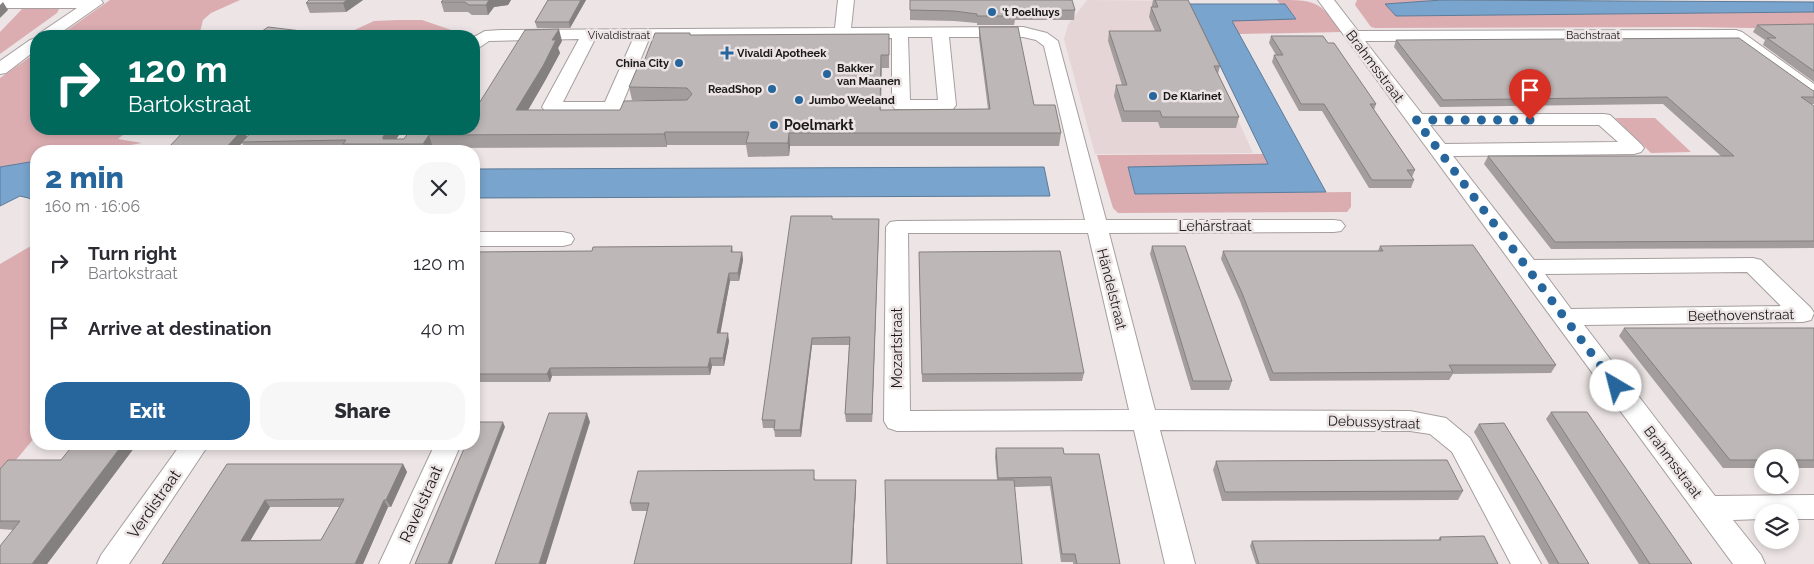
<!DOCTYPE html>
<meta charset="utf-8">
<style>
body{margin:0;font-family:Raleway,sans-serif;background:#f7f7f7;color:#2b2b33;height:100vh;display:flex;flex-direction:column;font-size:19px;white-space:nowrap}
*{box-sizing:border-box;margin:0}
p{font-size:16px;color:#7c7c81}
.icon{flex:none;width:28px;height:28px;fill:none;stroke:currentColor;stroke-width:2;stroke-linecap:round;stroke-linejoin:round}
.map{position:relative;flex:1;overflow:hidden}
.details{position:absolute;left:30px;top:145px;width:450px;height:305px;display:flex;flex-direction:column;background:#fff;border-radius:20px;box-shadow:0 2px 8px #0003}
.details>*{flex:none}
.hud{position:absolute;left:30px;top:30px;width:450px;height:105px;border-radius:20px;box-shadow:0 2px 8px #0003;background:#00695c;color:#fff;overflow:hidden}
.tools{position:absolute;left:1754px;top:449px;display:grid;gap:10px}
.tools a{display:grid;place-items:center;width:45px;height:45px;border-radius:50%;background:#fff;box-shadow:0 2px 8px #0003;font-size:25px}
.pin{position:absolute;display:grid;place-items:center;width:42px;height:42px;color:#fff;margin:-51px -21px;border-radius:50% 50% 50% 0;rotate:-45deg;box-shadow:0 0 5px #0007}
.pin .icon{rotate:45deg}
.me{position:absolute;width:55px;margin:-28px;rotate:323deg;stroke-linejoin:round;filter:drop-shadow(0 0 4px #0008)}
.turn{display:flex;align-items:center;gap:18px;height:105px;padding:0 15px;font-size:22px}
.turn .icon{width:65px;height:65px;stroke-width:2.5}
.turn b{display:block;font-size:35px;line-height:42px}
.round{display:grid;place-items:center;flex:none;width:52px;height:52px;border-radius:20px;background:#f7f7f7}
.overview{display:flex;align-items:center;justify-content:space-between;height:85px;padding:0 15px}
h1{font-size:30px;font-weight:800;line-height:38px;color:#27669c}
.action{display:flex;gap:10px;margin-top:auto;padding:10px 15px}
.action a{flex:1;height:58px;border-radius:20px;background:#27669c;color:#fff;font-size:20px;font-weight:800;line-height:58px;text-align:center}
.action a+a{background:#f7f7f7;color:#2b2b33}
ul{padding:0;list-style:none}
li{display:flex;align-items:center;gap:15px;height:65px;padding:0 15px}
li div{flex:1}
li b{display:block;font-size:19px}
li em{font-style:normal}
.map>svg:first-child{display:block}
.built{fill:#e6d5d6}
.green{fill:#dbadb1}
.water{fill:#79a4cd;stroke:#5d7a97}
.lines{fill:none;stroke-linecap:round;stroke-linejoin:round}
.street-casing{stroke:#a69e9f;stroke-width:2}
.street{fill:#fff;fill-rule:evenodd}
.wall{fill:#a39d9d;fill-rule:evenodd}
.shaded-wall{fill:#858080}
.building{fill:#beb7b7;stroke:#858080;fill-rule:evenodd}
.route{stroke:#27669c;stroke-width:9;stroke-dasharray:0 16.2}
.poi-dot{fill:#27669c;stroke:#ece4e5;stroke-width:2}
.labels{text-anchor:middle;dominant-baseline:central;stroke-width:5;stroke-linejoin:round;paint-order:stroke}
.far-poi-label{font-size:11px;font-weight:bold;fill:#1b1919;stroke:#ece4e5;text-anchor:start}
.far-street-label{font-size:11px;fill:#1b1919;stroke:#ece4e5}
.street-label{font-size:14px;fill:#1b1919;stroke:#ece4e5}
.poi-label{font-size:14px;font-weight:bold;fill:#1b1919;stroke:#ece4e5;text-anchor:start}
.near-street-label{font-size:16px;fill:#1b1919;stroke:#ece4e5}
</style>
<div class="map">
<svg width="1814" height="564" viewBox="0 0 1814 564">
<rect width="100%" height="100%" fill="#ece4e5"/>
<path class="built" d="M1087 0 1184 1 1253 153 1095 154 1064 39 1068 25Z"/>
<path class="green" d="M110 0H240L211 13 203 20 199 36H59Z
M1277 0C1315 0 1319 0 1342 32L1239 34 1232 20 1296 18 1285 4H1280Z
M1357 0H1442L1385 4 1396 16 1814 12V29L1695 27 1375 28 1371 27 1355 5Z
M25 6 60 7 57 13 0 54V32Z
M398 20H422L460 33 459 36H368L348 33 374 21Z
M36 53V129H118L123 135 118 139 142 143 95 151H36V161L0 167V78Z
M1615 118H1655L1691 152 1651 153Z
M1263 154 1269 165 1128 168 1135 194 1351 192V207L1347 212 1118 213 1113 208 1097 155Z
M36 243V436L0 479V264Z"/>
<path class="water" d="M1442 0 1814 2V12L1396 16 1385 4Z
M1190 4H1285L1296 19 1232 21 1326 192 1135 194 1128 167 1268 164Z
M36 161V200L20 196 0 206V167Z
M1044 167 1050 196 474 198V169Z"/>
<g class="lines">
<defs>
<path id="street" d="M0 0H101L103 3 56 36H38L40 33 77 8H0Z
M838 0H854L851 28 1023 27 1047 33 1058 41 1106 220H1334L1341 221 1345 226 1341 231 1334 232 1109 233 1155 410 1410 411 1446 418 1470 438 1541 564H1511L1452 452 1430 434 1410 431 1160 430 1195 564H1165L1134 430 897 431 888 428 884 421 886 227 890 222 897 221 1085 220 1044 46 1036 40 1023 37H949L956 105 953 109 947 110 895 109 892 105V38L649 39 623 102 657 103 660 107 657 111 651 112 545 111 542 107 579 39 489 41 480 47 474 49V37L485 31 501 30 835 28ZM908 37H932L938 100H910ZM595 39H633L605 102H563ZM908 233H1088L1129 410 910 411Z
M1318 0H1334L1358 31 1736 30 1742 32 1814 84V97L1808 96 1732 40 1365 41 1422 114H1604L1610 115 1641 144 1644 148 1641 152 1634 154 1453 156 1534 260 1753 258 1761 260 1811 308 1814 313 1811 320 1803 322 1584 325 1715 496 1814 495V519H1790V512H1762V519L1733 520 1761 555 1765 564H1733ZM1430 125H1599L1618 142 1445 144ZM1747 272 1781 306 1571 309 1545 274Z
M36 38V50L6 73 0 74V61L30 40Z
M474 232H563L571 234 574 239 571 244 563 246H474Z
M181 444H209L129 564H97L101 555Z
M435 444H461L409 564H379Z"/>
</defs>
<use href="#street" class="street-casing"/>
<use href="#street" class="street"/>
</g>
<path class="wall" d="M363 0 346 12 310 13 306 3Z
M443 0H511L508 5 494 7 488 15H472L468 12H444L441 2Z
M548 0H586L570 28H537L535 22Z
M910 0 1075 10 1074 20H1015L1014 25H977V23L954 21 910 20Z
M1153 0H1188L1220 66 1218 74 1239 117 1236 128H1160L1158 122H1122L1114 96 1116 85H1122L1108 41 1109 31H1155L1149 17 1151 7H1152V5Z
M1814 24V82L1763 45 1765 40 1753 32 1757 25Z
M979 27 1034 105 1061 133 1059 146H790L789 156 748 157 746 145H667V147L433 148 431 151H247L242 143 234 151H170L168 148 185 131 182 133 155 129H243L247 137 254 129H403L396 139H404L478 105 562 41 558 48 560 53 546 79 528 110H620L645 100H632L629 87 643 64 690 35 889 34V68H882L881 110 988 109 979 39Z
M1271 36 1328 43 1376 104 1374 110 1415 170 1412 177 1414 180 1411 188H1369L1322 111H1299L1272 62 1274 55H1276L1269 43Z
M1396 40 1814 91V104H1811L1814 106V248L1551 249 1484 164 1488 156H1721L1663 104 1440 107 1394 47Z
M832 219H879L872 422H846L845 414 849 345H812L801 437H775L774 428H763L762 420Z
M732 246 733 252H742L743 260 739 281H730L720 333 729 341 724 366H712L710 375 552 376 550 382H474V252L592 251Z
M1152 246 1232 381 1229 390H1191L1150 254Z
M1380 246 1556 365 1551 373 1453 374 1449 380 1270 381 1240 301 1221 259 1223 251H1378Z
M919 260 1084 373 1082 381 922 382Z
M1624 328H1814V468H1790V458H1762V468H1723L1619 336Z
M1551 412 1692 564H1639L1546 419Z
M1479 424 1589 564H1549L1474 432Z
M74 444H137L47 564H0L14 530 0 529V469L61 460Z
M996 448 1064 454 1120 564H1073V562H1061L1050 486 1015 487 997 480 995 457Z
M1216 461 1463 491 1458 500 1222 501 1213 470Z
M227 464H403L407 472 391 507H388L363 564H162ZM270 507H340L321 540H250Z
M815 478V480L856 487 852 564H634L647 511H632L630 503Z
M1440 537 1498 564H1256L1250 546 1252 541 1438 540Z"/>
<path class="shaded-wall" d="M347 0H363L346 12 343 3Z
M489 0H511L508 5 494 7 488 15 486 5Z
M581 0H586L570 28 569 22Z
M3 2 8 10 0 18V5Z
M559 29 562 41 558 48 560 53 546 79 520 124 516 110 552 40Z
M310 32 311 36H303Z
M180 129H188L182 133Z
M243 129 247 137 242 142V143L234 151H226L225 149Z
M388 129H403L393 144 383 139V137Z
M665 132 667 145V147L664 134Z
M789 133 790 146 789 156 788 143Z
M429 135 433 148 431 151H425L423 144Z
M879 219V226L872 422V414Z
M742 252 743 260 739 281 738 273Z
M729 273 730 281 719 341 717 333Z
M728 333 729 341 724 366 723 358Z
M812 338V345L801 437 800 430Z
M710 358 712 366 710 375 708 367Z
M550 368 552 376 550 382 547 374Z
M587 413 590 422 546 564H539Z
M503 422 505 427 452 564H448Z
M123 444H137L47 564H32Z
M403 464 407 472 391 507 386 500Z
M856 480V487L852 564H851Z
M265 500 270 507 246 548 241 541Z
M384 500 388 507 363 564H355Z"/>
<path class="building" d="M309 0H347L343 3H306Z
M443 0H489L486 5H469L465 2H441Z
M548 0H581L569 22H535Z
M910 0H1072L1075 10 1014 11 1015 16H977V14L954 11 910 10Z
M1155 0H1188L1220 66H1214L1239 117H1162L1160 111H1124L1116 85H1127L1109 31H1161L1151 7H1158Z
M1814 24V71L1767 38H1776L1757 25Z
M268 27 310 32 303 36H255Z
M979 27H1018L1034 105H1055L1061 133H789L788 143H746L749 132H665L664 134 429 135 423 144H343L346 140 242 142 254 129H388L383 137V139H404L411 129H474V105H478L525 30 559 29 552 40H556L543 66 516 110H620L624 101 687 100 692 94 687 88 629 87 639 64H643L655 33H690V35L889 34V55H881L880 110 990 109Z
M1271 36H1323L1328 43H1334L1376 104H1370L1415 170H1407L1414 180H1372L1324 104H1301L1274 55H1283Z
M1739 38 1812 90 1814 91V97H1801L1814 106V241L1555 242 1488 156H1734L1667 97 1443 100 1396 40Z
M186 129H243L225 149 168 148Z
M791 216H832V219H879L872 414H845L850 337 812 338 800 430H774L775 420H762Z
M1473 245 1556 365H1449L1453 372 1273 373 1242 293 1223 251H1383L1380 246Z
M732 246 731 252H742L738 273H729L717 333H728L723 358H710L708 367 550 368 547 374H474V252L592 251 593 247Z
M1152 246H1185L1232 381H1193Z
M1060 251 1084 373 922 374 919 252Z
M1624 328H1814V460H1790V458H1762V460H1730Z
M1551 412H1587L1692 564H1650Z
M549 413H587L539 564H495Z
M475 422H503L448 564H415L466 444H474V425Z
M1504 423 1589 564H1559L1479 424Z
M74 444H123L32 564H0V546L20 521H0V469L8 460H61Z
M996 448H1063L1064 454H1099L1120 564H1077L1075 554H1062L1051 477 998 478Z
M1447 460 1463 491 1225 492 1216 461Z
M227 464H403L386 500H384L355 564H162ZM344 499 321 540 241 541 265 500Z
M814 470V480H856L851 564H634L649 503H630L638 471Z
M885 480H1014L1022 564H887Z
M1484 536 1498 564H1259L1252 541 1441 540 1440 537Z"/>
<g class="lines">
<path class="route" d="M1530 120H1416L1616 386"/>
</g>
<g class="poi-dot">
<circle cx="992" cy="12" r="5"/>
<path d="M724.5 45.5h5v5h5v5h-5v5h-5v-5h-5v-5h5z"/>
<circle cx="679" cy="63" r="5"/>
<circle cx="827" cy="74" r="5"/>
<circle cx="772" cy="89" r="5"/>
<circle cx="1153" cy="96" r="5"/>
<circle cx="799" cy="100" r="5"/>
<circle cx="774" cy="125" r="5"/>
</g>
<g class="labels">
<g class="far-poi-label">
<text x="1002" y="12">'t Poelhuys</text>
<text x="737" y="53">Vivaldi Apotheek</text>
<text x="669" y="63" text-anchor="end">China City</text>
<text x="837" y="68">Bakker<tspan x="837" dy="13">van Maanen</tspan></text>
<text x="762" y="89" text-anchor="end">ReadShop</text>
<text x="1163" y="96">De Klarinet</text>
<text x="809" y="100">Jumbo Weeland</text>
</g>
<g class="far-street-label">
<text x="619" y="35">Vivaldistraat</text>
<text x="1593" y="35">Bachstraat</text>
</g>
<g class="street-label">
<text transform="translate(1375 66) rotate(53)">Brahmsstraat</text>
<text x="1215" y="226">Lehárstraat</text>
<text transform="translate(1112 289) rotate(76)">Händelstraat</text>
<text transform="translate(1741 315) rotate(-1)">Beethovenstraat</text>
<text transform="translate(897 348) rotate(-90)">Mozartstraat</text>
<text transform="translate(1374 422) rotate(2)">Debussystraat</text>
<text transform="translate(1673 462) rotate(53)">Brahmsstraat</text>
</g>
<g class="poi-label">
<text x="784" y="125">Poelmarkt</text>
</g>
<g class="near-street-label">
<text transform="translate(154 504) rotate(-55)">Verdistraat</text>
<text transform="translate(421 504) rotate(-66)">Ravelstraat</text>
</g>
</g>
</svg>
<div class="tools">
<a><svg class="icon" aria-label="search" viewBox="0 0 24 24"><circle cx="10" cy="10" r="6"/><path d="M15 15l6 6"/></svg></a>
<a><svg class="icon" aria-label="layers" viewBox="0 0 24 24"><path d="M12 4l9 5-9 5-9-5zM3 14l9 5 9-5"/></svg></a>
</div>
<div class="pin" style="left:1530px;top:120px;background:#d93025"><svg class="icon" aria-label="arrive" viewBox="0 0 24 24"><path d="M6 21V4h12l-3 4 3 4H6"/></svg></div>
<svg class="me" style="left:1616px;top:386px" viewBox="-20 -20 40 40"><circle r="19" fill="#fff"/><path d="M0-13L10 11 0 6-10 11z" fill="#27669c"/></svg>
<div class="hud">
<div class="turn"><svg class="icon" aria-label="right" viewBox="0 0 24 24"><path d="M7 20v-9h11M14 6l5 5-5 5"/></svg><div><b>120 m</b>Bartokstraat</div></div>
</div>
<section class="details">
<div class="overview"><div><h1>2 min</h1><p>160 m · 16:06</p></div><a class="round"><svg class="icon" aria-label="close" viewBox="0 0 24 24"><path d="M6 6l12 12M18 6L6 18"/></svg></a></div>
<ul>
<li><svg class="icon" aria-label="right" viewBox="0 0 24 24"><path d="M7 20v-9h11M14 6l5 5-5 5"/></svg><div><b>Turn right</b><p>Bartokstraat</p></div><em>120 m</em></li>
<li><svg class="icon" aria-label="arrive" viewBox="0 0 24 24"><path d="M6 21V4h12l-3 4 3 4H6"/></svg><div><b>Arrive at destination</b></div><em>40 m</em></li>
</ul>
<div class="action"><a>Exit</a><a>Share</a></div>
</section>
</div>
